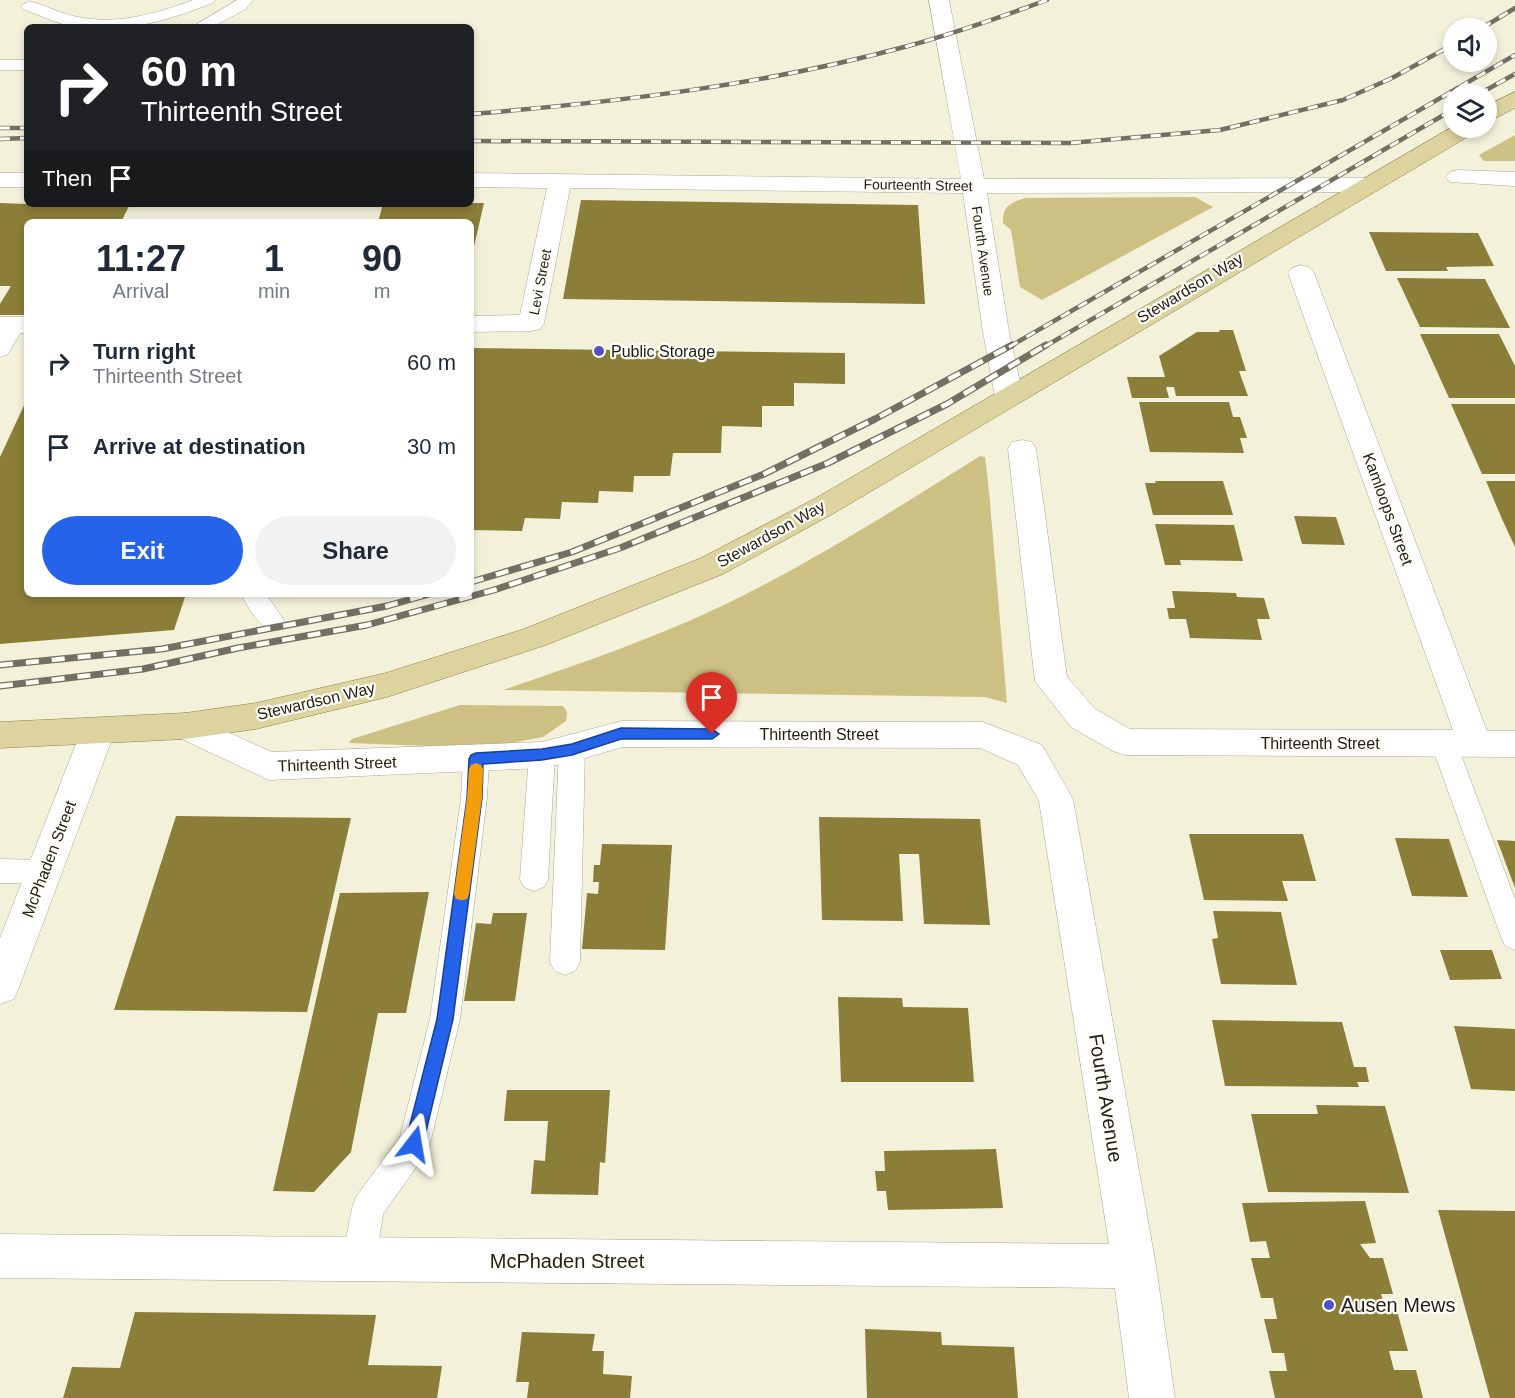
<!DOCTYPE html>
<style>
body{margin:0;font-family:Arial,sans-serif;background:#f2f2f3;color:#1f2937;height:100vh;display:flex;flex-direction:column;font-size:22px;white-space:nowrap}
*{box-sizing:border-box;margin:0}
p{font-size:20px;color:#747a83}
.icon{flex:none;width:33px;height:33px;fill:none;stroke:currentColor;stroke-width:2;stroke-linecap:round;stroke-linejoin:round}
.map{position:relative;flex:1;overflow:hidden}
.side{position:absolute;left:24px;top:219px;width:450px;height:378px;display:flex;flex-direction:column;background:#fff;border-radius:9px;box-shadow:0 3px 9px #0003}
.side>*{flex:none}
.banner{position:absolute;left:24px;top:24px;width:450px;height:183px;border-radius:9px;box-shadow:0 3px 9px #0003;background:#202124;color:#fff;overflow:hidden}
.fabs{position:absolute;left:1443px;top:18px;display:grid;gap:12px}
.fabs a{display:grid;place-items:center;width:54px;height:54px;border-radius:50%;background:#fff;box-shadow:0 3px 9px #0003;font-size:30px}
.pin{position:absolute;display:grid;place-items:center;width:51px;height:51px;color:#fff;margin:-62px -26px;border-radius:50% 50% 50% 0;rotate:-45deg;box-shadow:0 0 6px #0007}
.pin .icon{rotate:45deg}
.me{position:absolute;width:66px;margin:-33px;rotate:14deg;stroke-linejoin:round;filter:drop-shadow(0 0 4px #0008)}
.turn{display:flex;align-items:center;gap:21px;height:126px;padding:0 18px;font-size:27px}
.turn .icon{width:78px;height:78px;stroke-width:2.5}
.turn b{display:block;font-size:42px;line-height:51px}
.then{display:flex;align-items:center;height:57px;padding:0 18px;background:#0003;gap:12px;font-size:22px}
.eta{display:flex;justify-content:space-evenly;align-items:center;height:102px;text-align:center}
.eta b{font-size:36px;font-weight:700;line-height:42px}
.button{display:flex;gap:12px;margin-top:auto;padding:12px 18px}
.button a{flex:1;height:69px;border-radius:36px;background:#2563eb;color:#fff;font-size:24px;font-weight:700;line-height:69px;text-align:center}
.button a+a{background:#f2f2f3;color:#1f2937}
ul{padding:0;list-style:none}
li{display:flex;align-items:center;gap:18px;height:84px;padding:0 18px}
li div{flex:1}
li b{display:block;font-size:22px}
li em{font-style:normal}
.map>svg:first-child{display:block}
.green{fill:#ccc183}
.building{fill:#8b7e38}
.lines{fill:none;stroke-linecap:round;stroke-linejoin:round}
.service-casing{stroke:#a9a692;stroke-width:1}
.minor-casing{stroke:#a9a692;stroke-width:1}
.primary-casing{stroke:#8b8045;stroke-width:1}
.service{fill:#fff;fill-rule:evenodd}
.minor{fill:#fff;fill-rule:evenodd}
.primary{fill:#dcd39e;fill-rule:evenodd}
.rail-far1-casing{stroke:#717062;stroke-width:4.5}
.rail-casing{stroke:#717062;stroke-width:7}
.rail-far1{stroke:#fffdf5;stroke-width:3;stroke-dasharray:10;stroke-linecap:butt}
.rail{stroke:#fffdf5;stroke-width:4.5;stroke-dasharray:13;stroke-linecap:butt}
.route{fill:#2563eb;stroke:#184099;stroke-width:1.5}
.slow{fill:#f59e0b}
.poi-dot{fill:#534fc7;stroke:#fffdf5;stroke-width:2}
.labels{text-anchor:middle;dominant-baseline:central;stroke-width:4.5;stroke-linejoin:round;paint-order:stroke}
.far-street-label{font-size:14px;fill:#1f1e16;stroke:#fffdf5}
.street-label{font-size:16px;fill:#1f1e16;stroke:#fffdf5}
.poi-label{font-size:16px;fill:#1f1e16;stroke:#fffdf5;text-anchor:start}
.near-street-label{font-size:20px;fill:#1f1e16;stroke:#fffdf5}
.near-poi-label{font-size:20px;fill:#1f1e16;stroke:#fffdf5;text-anchor:start}
</style>
<div class="map">
<svg width="1515" height="1398" viewBox="0 0 1515 1398">
<rect width="100%" height="100%" fill="#f4f1db"/>
<path class="green" d="M1515 135V161H1484L1479 155Z
M1195 197 1213 207 1042 300 1020 287 1011 230 1003 223C1002 206 1011 202 1026 198Z
M980 456 985 457 989 491 1007 703 985 697 503 690C579 664 656 638 728 603 814 561 899 507 980 456Z
M460 705 563 706 567 712 566 721 543 737 505 744 455 747 349 743 352 739Z"/>
<path class="building" d="M581 200 918 205 925 304 563 299Z
M0 203 27 204H130L121 222H27V315H0V304L11 286H0Z
M471 203H484L472 255 471 222H378L383 204Z
M1369 232 1478 233 1494 266 1446 267 1448 271H1386Z
M1397 278 1485 279 1510 328 1420 327Z
M1219 330H1233L1246 371H1239L1248 396H1176L1174 387H1166L1169 398H1132L1127 377H1165L1159 356 1197 332H1220Z
M1420 334H1499L1515 366V398H1449Z
M471 348 845 353V384L794 383V406H762V427L722 426 721 453H673L670 476H634L633 492 599 491 598 503 562 502 560 519 525 518 522 531 471 530Z
M27 399V594H186L174 630 0 644V457Z
M1139 402H1229L1233 417H1240L1247 438H1240L1244 453 1150 452Z
M1451 404H1515V474H1482Z
M1155 481H1223L1233 515H1153L1145 483H1156Z
M1486 481H1515V547L1502 519Z
M1294 516 1336 517 1345 545 1302 544Z
M1155 524 1234 525 1243 561 1180 560 1181 565H1165Z
M1172 591 1236 593 1237 597 1264 598 1270 619H1257L1262 640 1190 638 1186 619H1169L1167 608H1175Z
M176 816 351 818 307 1012 114 1010Z
M819 817 980 819 990 925 924 924 919 854H899L903 921 822 920Z
M1189 834H1303L1316 881H1282L1288 901 1204 900Z
M1395 838 1449 839 1468 897 1412 896Z
M1497 840 1515 841V888Z
M602 844 672 845 665 950 582 949 587 893 598 894 599 882H593L594 865H600Z
M429 892 406 1013H378L351 1152 314 1192 273 1191 340 893Z
M1213 911 1281 912 1297 985 1221 984 1212 939 1218 938Z
M493 913H527L515 1001H464L476 923 491 924Z
M1440 950H1492L1502 979 1450 980Z
M838 997 902 998 903 1007 968 1008 974 1082H841Z
M1212 1020 1342 1022 1354 1067H1366L1369 1082H1357L1359 1087 1225 1086Z
M1454 1026 1515 1029V1091L1471 1089Z
M507 1090H610L605 1163 600 1162 598 1195 531 1194 534 1160 545 1161 548 1121H504Z
M1316 1105 1385 1106 1409 1193 1268 1192 1251 1114H1318Z
M996 1149 1003 1208 888 1210 886 1191H877L875 1171H885L884 1151Z
M1365 1201 1376 1243 1360 1244 1370 1258H1383L1393 1294H1381L1386 1311H1397L1408 1351H1389L1394 1370H1416L1423 1398H1275L1269 1371H1287L1284 1353H1272L1264 1319H1277L1273 1298H1261L1251 1258H1270L1266 1241 1250 1242 1242 1203Z
M1438 1210 1515 1211V1398H1490Z
M135 1312 376 1315 368 1365 442 1366 437 1398H63L72 1367 120 1368Z
M865 1329 941 1332 942 1345 1014 1347 1018 1398H867Z
M522 1332 595 1334 592 1351H604L603 1374 632 1376 630 1398H527L529 1382H516Z"/>
<g class="lines">
<defs>
<path id="service" d="M193 0H215L213 3C169 20 124 34 77 27 58 24 41 16 23 9L21 6 29 1C46 5 61 14 78 17 118 25 155 14 193 0Z
M237 0H253L246 9 212 27H192Z
M0 60H27V70H0Z
M15 319 22 321 25 325 7 355 0 357V333L8 321Z
M241 594H266L286 623 283 629C262 636 250 610 241 594Z
M1444 734 1453 737 1457 744 1515 899V950L1505 946 1501 937 1431 744 1435 737Z
M572 739 581 742 585 749 580 962 575 971 565 975 555 971 550 962 559 749 563 742Z
M542 745 551 748 555 755 548 879 544 887 534 891 524 887 520 879 529 755 533 748Z
M476 749 485 752 489 759 487 798 460 1019 430 1144 425 1155 383 1214 376 1259 371 1271 359 1276 347 1271 342 1259 352 1208 356 1197 400 1137 430 1019 461 798 463 759 467 752Z
M0 859 44 860 54 864 58 872 54 880 44 884 0 883Z"/>
<path id="minor" d="M929 0H949L984 179 1365 178 1373 180 1377 185 1373 190 1365 192 987 193 1009 332 1023 396 1019 402 1009 405 999 402 995 396 983 332 963 193 570 188 544 323 540 329 531 331 471 332V316L520 315 547 188 471 187V173L961 179Z
M1458 170 1515 172V186L1450 182 1446 177 1450 172Z
M0 173H27V187H0Z
M1301 265 1310 268 1314 273 1487 731H1515V757L1125 755 1113 751 1071 727 1035 681 1008 449 1012 442 1022 440 1032 442 1036 449 1067 677 1095 709 1130 729 1453 730 1288 273 1292 268Z
M0 317H27V333H0Z
M185 713 272 752 542 742 622 721 983 722 1042 745 1073 799 1156 1266 1175 1398H1129L1115 1288 0 1278V1234L1109 1244 1039 801 1018 765 980 748 622 747 572 762 542 768 269 780 173 735 168 726 173 717Z
M98 718 110 722 115 731 19 987 14 999 0 1004V938L81 731 86 722Z"/>
<path id="primary" d="M1515 92V108L1486 123V106Z
M1454 126 1477 128 1474 133 836 512 723 574 546 645 387 697 256 729 185 739 0 748V722L185 713 256 703 386 673 524 629 701 558 816 498Z"/>
</defs>
<use href="#service" class="service-casing"/>
<use href="#minor" class="minor-casing"/>
<use href="#primary" class="primary-casing"/>
<use href="#service" class="service"/>
<use href="#minor" class="minor"/>
<use href="#primary" class="primary"/>
<defs>
<path id="rail-far1" d="M1482 28 1515 8
M1479 94 1515 74
M471 114C618 102 765 85 908 46 955 33 1001 17 1047 0
M0 128H27
M0 139 27 138
M471 141 1070 143 1220 130 1343 100 1392 78 1454 44
M1009 347 1515 55
M1044 347 1454 109"/>
<path id="rail" d="M471 582 572 552 764 474 875 419 1012 345
M0 665 162 649 387 606 429 594
M0 686 143 669 238 648 367 625 494 590 620 548 828 463 947 404 1046 345"/>
</defs>
<use href="#rail-far1" class="rail-far1-casing"/>
<use href="#rail" class="rail-casing"/>
<use href="#rail-far1" class="rail-far1"/>
<use href="#rail" class="rail"/>
</g>
<path class="route" d="M621 728 712 729 719 734 712 739H621L572 755 542 760 483 764 482 798 453 1019 423 1144 420 1149 414 1152 408 1149 405 1144 437 1019 467 798 469 759 471 755 476 753 542 749 572 744Z"/>
<path class="slow" d="M476 763 481 765 483 769 482 798 469 894 467 899 462 900 456 899 454 894 467 798 469 769 471 765Z"/>
<g class="poi-dot">
<circle cx="599" cy="351" r="6"/>
<circle cx="1329" cy="1305" r="6"/>
</g>
<g class="labels">
<g class="far-street-label">
<text transform="translate(918 185) rotate(1)">Fourteenth Street</text>
<text transform="translate(983 251) rotate(82)">Fourth Avenue</text>
<text transform="translate(540 282) rotate(-79)">Levi Street</text>
</g>
<g class="street-label">
<text transform="translate(1190 288) rotate(-31)">Stewardson Way</text>
<text transform="translate(1388 509) rotate(70)">Kamloops Street</text>
<text transform="translate(771 534) rotate(-29)">Stewardson Way</text>
<text transform="translate(316 701) rotate(-13)">Stewardson Way</text>
<text x="819" y="734">Thirteenth Street</text>
<text x="1320" y="743">Thirteenth Street</text>
<text transform="translate(337 764) rotate(-2)">Thirteenth Street</text>
<text transform="translate(49 859) rotate(-69)">McPhaden Street</text>
</g>
<g class="poi-label">
<text x="611" y="351">Public Storage</text>
</g>
<g class="near-street-label">
<text transform="translate(1106 1098) rotate(81)">Fourth Avenue</text>
<text x="567" y="1261">McPhaden Street</text>
</g>
<g class="near-poi-label">
<text x="1341" y="1305">Ausen Mews</text>
</g>
</g>
</svg>
<div class="fabs">
<a><svg class="icon" aria-label="sound" viewBox="0 0 24 24"><path d="M4 9h4l5-4v14l-5-4H4zM17 9q2 3 0 6"/></svg></a>
<a><svg class="icon" aria-label="layers" viewBox="0 0 24 24"><path d="M12 4l9 5-9 5-9-5zM3 14l9 5 9-5"/></svg></a>
</div>
<div class="pin" style="left:712px;top:734px;background:#d93025"><svg class="icon" aria-label="arrive" viewBox="0 0 24 24"><path d="M6 21V4h12l-3 4 3 4H6"/></svg></div>
<svg class="me" style="left:414px;top:1144px" viewBox="-20 -20 40 40"><path d="M0-17L14 15 0 8-14 15z" fill="#2563eb" stroke="#fff" stroke-width="4"/></svg>
<div class="banner">
<div class="turn"><svg class="icon" aria-label="right" viewBox="0 0 24 24"><path d="M7 20v-9h11M14 6l5 5-5 5"/></svg><div><b>60 m</b>Thirteenth Street</div></div>
<div class="then">Then<svg class="icon" aria-label="arrive" viewBox="0 0 24 24"><path d="M6 21V4h12l-3 4 3 4H6"/></svg></div>
</div>
<section class="side">
<div class="eta">
<div><b>11:27</b><p>Arrival</p></div>
<div><b>1</b><p>min</p></div>
<div><b>90</b><p>m</p></div>
</div>
<ul>
<li><svg class="icon" aria-label="right" viewBox="0 0 24 24"><path d="M7 20v-9h11M14 6l5 5-5 5"/></svg><div><b>Turn right</b><p>Thirteenth Street</p></div><em>60 m</em></li>
<li><svg class="icon" aria-label="arrive" viewBox="0 0 24 24"><path d="M6 21V4h12l-3 4 3 4H6"/></svg><div><b>Arrive at destination</b></div><em>30 m</em></li>
</ul>
<div class="button"><a>Exit</a><a>Share</a></div>
</section>
</div>
